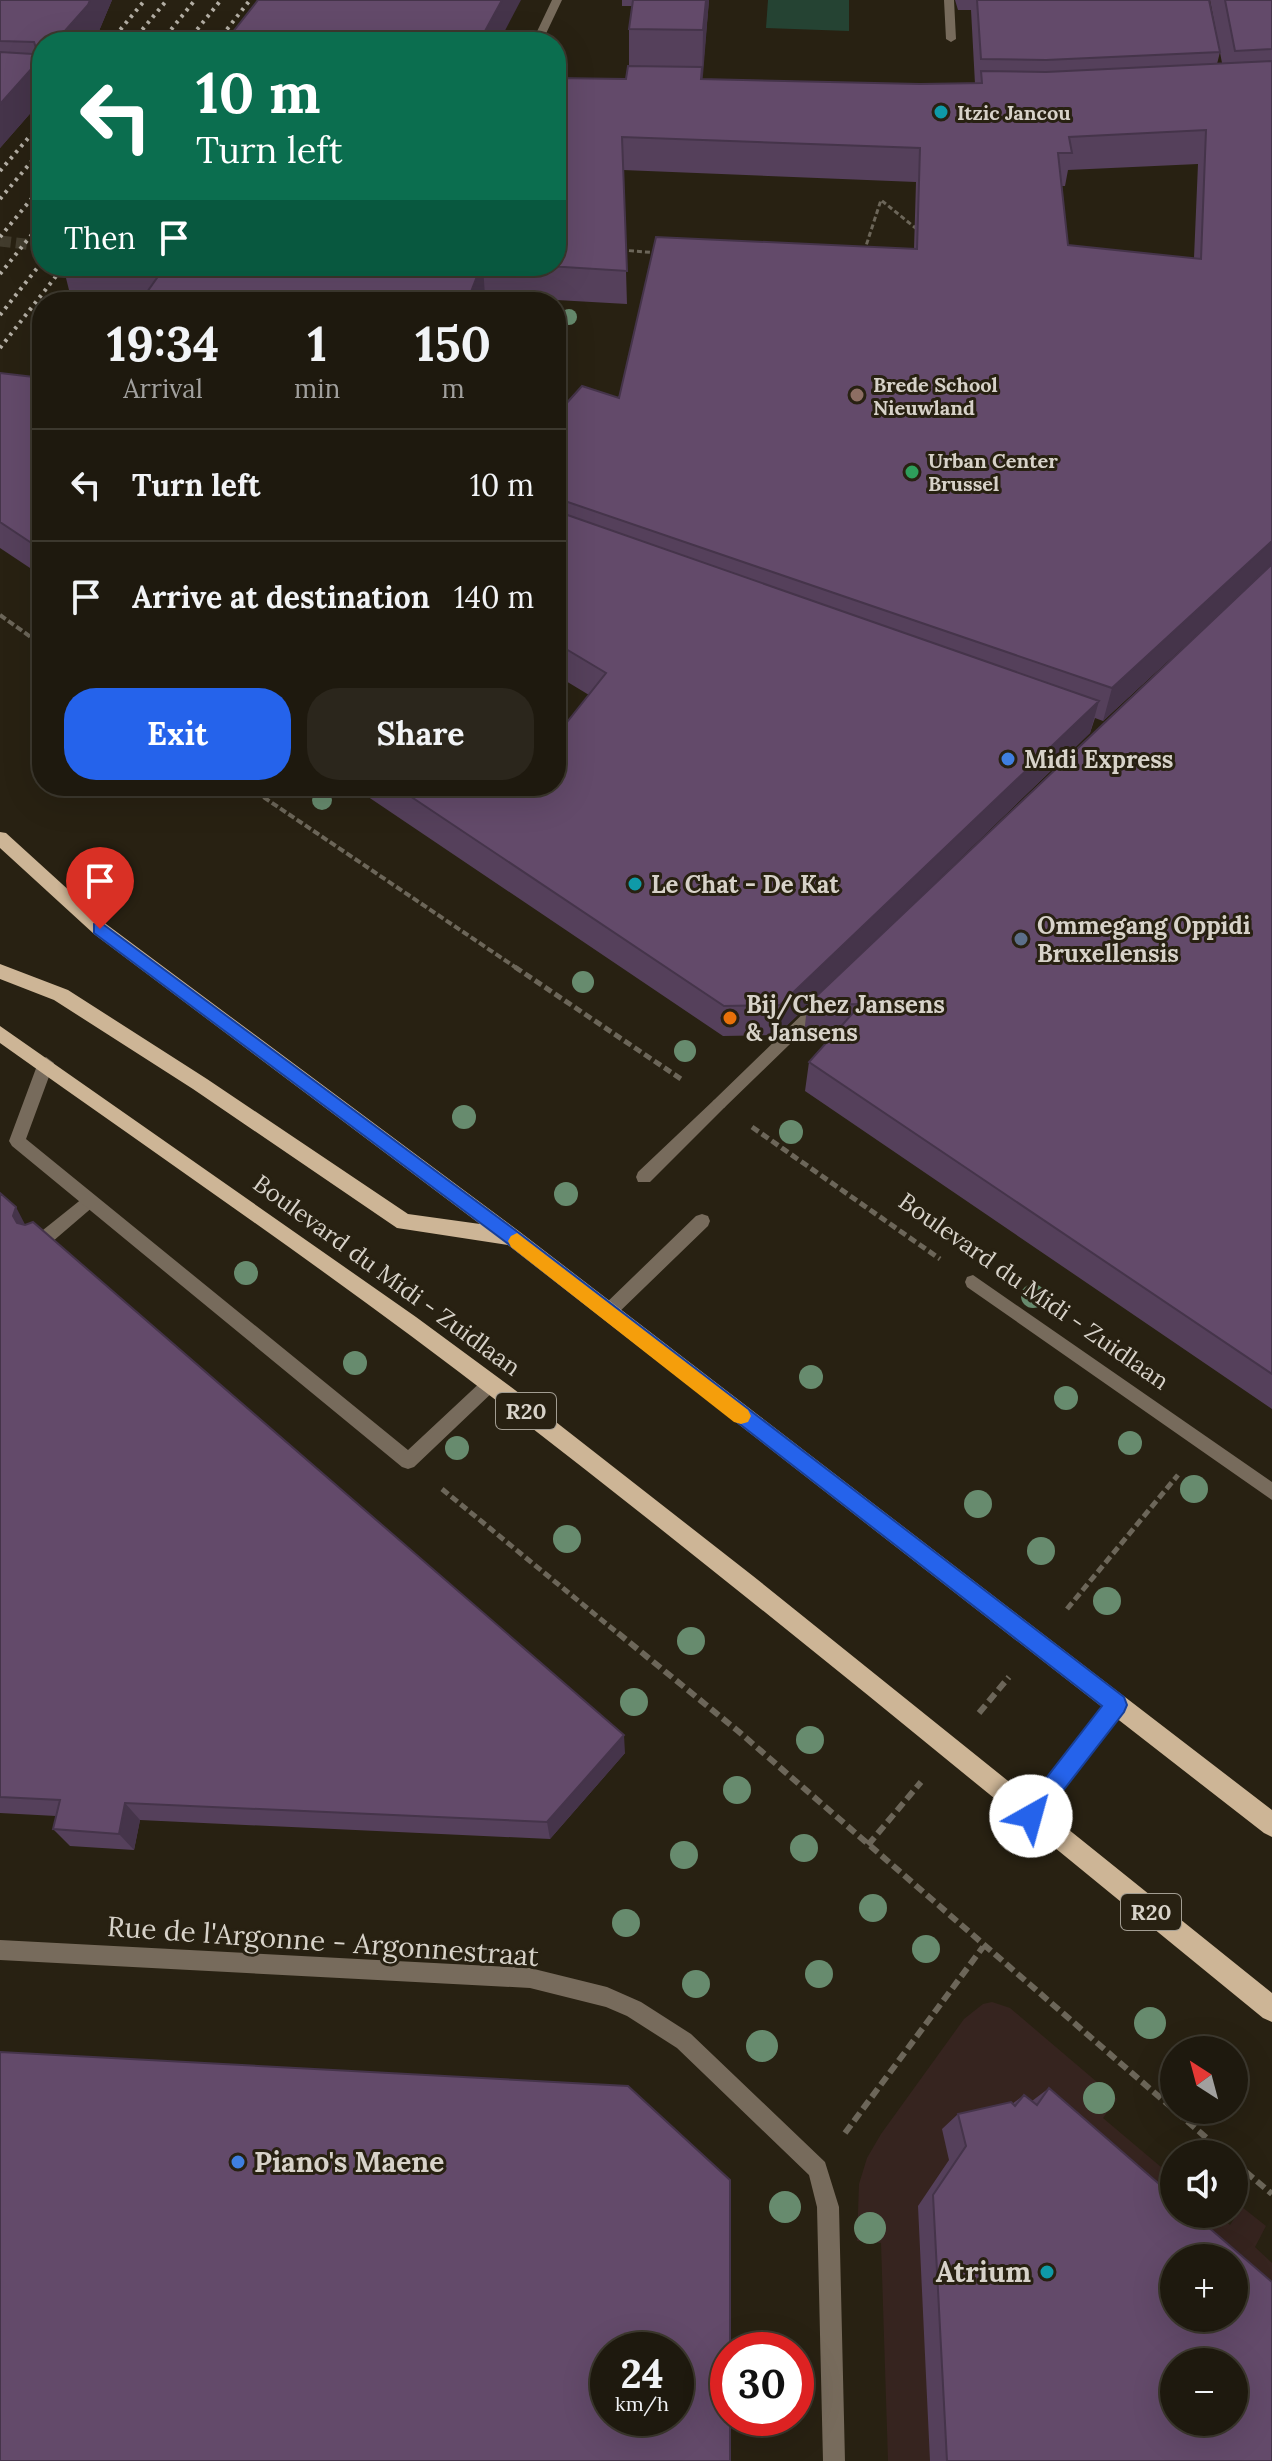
<!DOCTYPE html>
<meta charset="utf-8">
<style>
body{margin:0;font-family:Lora,serif;background:#2b261c;color:#f1f3f6;height:100vh;display:flex;flex-direction:column;font-size:30px;white-space:nowrap}
*{box-sizing:border-box;margin:0}
p{font-size:26px;color:#a1a09e}
.icon{flex:none;width:44px;height:44px;fill:none;stroke:currentColor;stroke-width:2;stroke-linecap:round;stroke-linejoin:round}
.map{position:relative;flex:1;overflow:hidden}
.drawer{position:absolute;left:32px;top:292px;width:534px;height:504px;display:flex;flex-direction:column;background:#1e190e;border-radius:32px;box-shadow:0 8px 32px #0002,0 0 0 2px #3c382e}
.drawer>*{flex:none}
.banner{position:absolute;left:32px;top:32px;width:534px;height:244px;border-radius:32px;box-shadow:0 8px 32px #0002,0 0 0 2px #3c382e;background:#0b6e4f;color:#fff;overflow:hidden}
.needle{width:52px;rotate:324deg}
.buttons{position:absolute;left:1160px;top:2036px;display:grid;gap:16px}
.buttons a{display:grid;place-items:center;width:88px;height:88px;border-radius:50%;background:#1e190e;box-shadow:0 8px 32px #0002,0 0 0 2px #3c382e;font-size:40px}
.speed{position:absolute;left:590px;top:2332px;display:flex;gap:16px;font-size:40px;font-weight:700;text-align:center}
.speed>*{display:grid;place-content:center;width:104px;height:104px;border-radius:50%;background:#1e190e;box-shadow:0 8px 32px #0002,0 0 0 2px #3c382e;line-height:1}
.speed small{font-size:20px;font-weight:400}
.speed .limit{border:12px solid #d22;background:#fff;color:#111}
.pin{position:absolute;display:grid;place-items:center;width:68px;height:68px;color:#fff;margin:-82px -34px;border-radius:50% 50% 50% 0;rotate:-45deg;box-shadow:0 0 8px #0007}
.pin .icon{rotate:45deg}
.me{position:absolute;width:88px;margin:-44px;rotate:38deg;stroke-linejoin:round;filter:drop-shadow(0 0 6px #0008)}
.turn{display:flex;align-items:center;gap:28px;height:168px;padding:0 32px;font-size:36px}
.turn .icon{width:104px;height:104px;stroke-width:2.5}
.turn b{display:block;font-size:56px;line-height:68px}
.then{display:flex;align-items:center;height:76px;padding:0 32px;background:#0003;gap:16px;font-size:30px}
.eta{display:flex;justify-content:space-evenly;align-items:center;height:136px;text-align:center}
.eta b{font-size:48px;font-weight:700;line-height:56px}
.button{display:flex;gap:16px;margin-top:auto;padding:16px 32px}
.button a{flex:1;height:92px;border-radius:32px;background:#2563eb;color:#fff;font-size:32px;font-weight:700;line-height:92px;text-align:center}
.button a+a{background:#2b261c;color:#f1f3f6}
ul{padding:0;list-style:none}
li{display:flex;align-items:center;gap:24px;height:112px;padding:0 32px;border-top:2px solid #3c382e}
li div{flex:1}
li b{display:block;font-size:30px}
li em{font-style:normal}
.map>svg:first-child{display:block}
.commercial{fill:#36241f;fill-rule:evenodd}
.green{fill:#254333}
.lines{fill:none;stroke-linecap:round;stroke-linejoin:round}
.minor-tunnel{stroke:#423c2d;stroke-width:11;stroke-dasharray:11 5;stroke-linecap:butt}
.path-far3{stroke:#6c6659;stroke-width:3;stroke-dasharray:5 3;stroke-linecap:butt}
.path-far2{stroke:#6c6659;stroke-width:4;stroke-dasharray:7 3;stroke-linecap:butt}
.path-far1{stroke:#6c6659;stroke-width:5;stroke-dasharray:8 4;stroke-linecap:butt}
.path{stroke:#6c6659;stroke-width:6;stroke-dasharray:10 5;stroke-linecap:butt}
.service{fill:#776b5c;fill-rule:evenodd}
.minor{fill:#776b5c;fill-rule:evenodd}
.primary{fill:#cdb596;fill-rule:evenodd}
.rail{stroke:#b3aea4;stroke-width:4;stroke-dasharray:3 5;stroke-linecap:butt}
.tree{fill:#678b6e}
.wall{fill:#55405b;fill-rule:evenodd}
.shaded-wall{fill:#45344a}
.building{fill:#634a6a;stroke:#45344a;stroke-width:2;fill-rule:evenodd}
.route{fill:#2563eb;stroke:#184099;stroke-width:2}
.slow{fill:#f59e0b}
.culture-dot{fill:#0f9aa8;stroke:#282112;stroke-width:3}
.education-dot{fill:#8d6e63;stroke:#282112;stroke-width:3}
.leisure-dot{fill:#2e9e5b;stroke:#282112;stroke-width:3}
.shop-dot{fill:#3f7fe0;stroke:#282112;stroke-width:3}
.service-dot{fill:#5c6f8a;stroke:#282112;stroke-width:3}
.food-dot{fill:#e8710a;stroke:#282112;stroke-width:3}
.labels{text-anchor:middle;dominant-baseline:central;stroke-width:6;stroke-linejoin:round;paint-order:stroke}
.far-poi-label{font-size:20px;font-weight:bold;fill:#d7d2c9;stroke:#282112;text-anchor:start}
.shield{fill:#282112;stroke:#a29d92;stroke-width:2}
.shield-label{font-size:22px;font-weight:bold;fill:#d7d2c9}
.poi-label{font-size:24px;font-weight:bold;fill:#d7d2c9;stroke:#282112;text-anchor:start}
.street-label{font-size:24px;fill:#d7d2c9;stroke:#282112}
.near-street-label{font-size:28px;fill:#d7d2c9;stroke:#282112}
.near-poi-label{font-size:28px;font-weight:bold;fill:#d7d2c9;stroke:#282112;text-anchor:start}
</style>
<div class="map">
<svg width="1272" height="2461" viewBox="0 0 1272 2461">
<rect width="100%" height="100%" fill="#282112"/>
<path class="commercial" d="M992 2002 1010 2008 1117 2099 1103 2118 1174 2178V2214H1217L1230 2225 1242 2207 1266 2226 1255 2247 1272 2263V2461H888L881 2243 857 2241 859 2184 867 2158 881 2134 964 2019 983 2004ZM1174 2258H1234V2318H1174ZM1174 2362H1234V2422H1174Z"/>
<path class="green" d="M768 0H849V31L766 28Z"/>
<g class="lines">
<path class="minor-tunnel" d="M0 241 42 246"/>
<path class="path-far3" d="M621 250 659 253
M864 252 881 200 918 230"/>
<path class="path-far2" d="M0 615 42 645
M247 786 518 969"/>
<path class="path-far1" d="M515 967 684 1081
M752 1127 940 1259
M442 1489 620 1635
M1067 1609 1178 1475"/>
<path class="path" d="M618 1633 738 1731 1225 2154
M979 1713 1009 1677
M868 1845 921 1782
M845 2133 983 1947
M1234 2162 1272 2194"/>
<path class="service" d="M944 0H954L956 39 951 42 946 39Z
M719 1098 724 1100 727 1104 724 1108 650 1182H638L636 1177 638 1172 714 1100Z
M88 1194 94 1196 96 1201 94 1206 45 1248 39 1250 33 1248 31 1243 33 1238Z
M702 1214 708 1216 710 1221 708 1226 614 1317 608 1319 602 1317 600 1312 602 1307 696 1216Z"/>
<path class="minor" d="M552 0H562L542 42H532Z
M819 1001 824 1003 826 1007 824 1011 724 1108H714L711 1104 714 1100 814 1003Z
M46 1057 54 1063 26 1139 408 1450 484 1379 490 1377 496 1379 498 1384 496 1389 414 1467 408 1469 402 1467 12 1146 9 1141 38 1063Z
M973 1275 1272 1482V1500L967 1287 965 1282 967 1277Z
M1117 1696 1124 1699 1126 1705 1124 1711 1038 1823 1031 1826 1024 1823 1021 1816 1024 1809 1110 1699Z
M0 1940 530 1968 607 1987 641 2002 691 2034 825 2162 839 2207 845 2461H823L817 2207 809 2175 677 2048 627 2016 606 2007 530 1988 0 1960Z"/>
<path class="primary" d="M0 832 6 833 106 924 520 1232 1272 1810V1837L1264 1833 508 1245 397 1228 193 1089 54 1000 0 979V964L68 990 207 1079 408 1214 480 1224 94 934 0 848Z
M0 1026 416 1317 515 1390 753 1576 1272 1993V2022L1263 2018C1010 1812 759 1603 501 1404 338 1278 167 1162 0 1043Z"/>
<path class="rail" d="M110 42 145 0
M132 42 167 0
M161 42 195 0
M187 42 221 0
M217 42 250 0
M0 171 42 122
M0 199 42 149
M0 237 42 186
M0 274 42 222
M0 315 42 262
M0 348 64 266"/>
</g>
<g class="tree">
<circle cx="569" cy="317" r="8"/>
<circle cx="322" cy="800" r="10"/>
<circle cx="583" cy="982" r="11"/>
<circle cx="685" cy="1051" r="11"/>
<circle cx="464" cy="1117" r="12"/>
<circle cx="791" cy="1132" r="12"/>
<circle cx="566" cy="1194" r="12"/>
<circle cx="246" cy="1273" r="12"/>
<circle cx="1033" cy="1296" r="12"/>
<circle cx="355" cy="1363" r="12"/>
<circle cx="811" cy="1377" r="12"/>
<circle cx="1066" cy="1398" r="12"/>
<circle cx="1130" cy="1443" r="12"/>
<circle cx="457" cy="1448" r="12"/>
<circle cx="1194" cy="1489" r="14"/>
<circle cx="978" cy="1504" r="14"/>
<circle cx="567" cy="1539" r="14"/>
<circle cx="1041" cy="1551" r="14"/>
<circle cx="1107" cy="1601" r="14"/>
<circle cx="691" cy="1641" r="14"/>
<circle cx="634" cy="1702" r="14"/>
<circle cx="810" cy="1740" r="14"/>
<circle cx="737" cy="1790" r="14"/>
<circle cx="804" cy="1848" r="14"/>
<circle cx="684" cy="1855" r="14"/>
<circle cx="873" cy="1908" r="14"/>
<circle cx="626" cy="1923" r="14"/>
<circle cx="926" cy="1949" r="14"/>
<circle cx="819" cy="1974" r="14"/>
<circle cx="696" cy="1984" r="14"/>
<circle cx="1150" cy="2023" r="16"/>
<circle cx="762" cy="2046" r="16"/>
<circle cx="1099" cy="2098" r="16"/>
<circle cx="785" cy="2207" r="16"/>
<circle cx="870" cy="2228" r="16"/>
</g>
<path class="wall" d="M0 0H112L96 38 0 148Z
M622 0H709L702 79 920 84H975L971 10H958L955 0H1209L1220 52 1217 64 1222 63 1210 0H1272V1409L805 1091 809 1062 834 1034 804 1035 807 1006 777 1035 723 1036 352 786H556L589 695 556 675V415L619 398 914 249 916 182 623 170 627 304 485 296 483 302H107L71 298 63 266H556L626 79 629 66V29L632 6H622ZM1198 164 1194 258 1068 245 1062 186H1065L1068 170ZM1259 577 868 947 1090 733 1095 718 1103 721Z
M0 373 42 378V576L0 548Z
M0 1193 25 1225 625 1753 550 1839 140 1820 134 1850 70 1846 53 1829 56 1816 0 1813Z
M1049 2088 1272 2461H930L918 2206 949 2160 942 2129 958 2114 1012 2104 1024 2095 1032 2101Z"/>
<path class="shaded-wall" d="M90 0H112L96 38 92 42H55Z
M502 0H521L499 42H479Z
M706 0H709L702 88 703 30Z
M42 57V100L0 148V104Z
M481 266H483L485 296 483 302H467Z
M1272 541V569L1266 570 1103 721 1112 688Z
M1099 701 1090 733 777 1035 780 1005Z
M16 1207 31 1236 28 1244 13 1216Z
M624 1735 625 1753 550 1839 547 1822Z
M125 1803 140 1820 134 1850 119 1834Z"/>
<path class="building" d="M0 0H90L88 5 55 42H42V57L0 104V52L33 54 37 51 34 42 0 41Z
M258 0H502L479 42H225Z
M633 0H706L703 30 629 29Z
M977 0H1209L1220 52 1046 60 981 59Z
M1225 0H1272V49L1235 51Z
M1272 61V541L1112 688 556 498V415L582 386 619 398 656 237 917 249 920 148 622 137 627 271 548 266H556V78L626 79 628 66 702 67 701 79 920 84 982 83 981 71 1046 72ZM1206 130 1201 259 1068 245 1058 153H1072L1069 137Z
M77 266H382L380 271 397 269 398 266H481L467 302H140L159 275Z
M0 373 42 378V550L0 522Z
M556 511 1099 701 780 1005 724 1006 395 786H556V736L606 673 556 643Z
M1272 564V1374L809 1062 861 1004 807 1005Z
M0 1193 16 1207 13 1216 17 1223 25 1225 33 1222 624 1735 547 1822 125 1803 119 1834 53 1829 60 1800 0 1797Z
M0 2052 628 2086 730 2180V2350H728V2418H730V2461H0ZM608 2350H676V2418H608Z
M1049 2088 1174 2197V2214H1193L1272 2282V2461H947L933 2195 966 2146 958 2114 1011 2102 1015 2106 1024 2095 1037 2105ZM1174 2258H1234V2318H1174ZM1174 2362H1234V2422H1174Z"/>
<path class="route" d="M100 922 519 1233 1124 1697 1127 1705 1124 1712 1038 1823 1031 1827 1023 1823 1020 1816 1023 1808 1102 1706 507 1243 94 933V924Z"/>
<path class="slow" d="M517 1233 748 1410 751 1416 748 1422 741 1424 734 1422 511 1247 508 1241 511 1236Z"/>
<g class="culture-dot">
<circle cx="941" cy="112" r="8"/>
<circle cx="635" cy="884" r="8"/>
<circle cx="1047" cy="2272" r="8"/>
</g>
<circle class="education-dot" cx="857" cy="395" r="8"/>
<circle class="leisure-dot" cx="912" cy="472" r="8"/>
<g class="shop-dot">
<circle cx="1008" cy="759" r="8"/>
<circle cx="238" cy="2162" r="8"/>
</g>
<circle class="service-dot" cx="1021" cy="939" r="8"/>
<circle class="food-dot" cx="730" cy="1018" r="8"/>
<g class="labels">
<g class="far-poi-label">
<text x="957" y="112">Itzic Jancou</text>
<text x="873" y="384">Brede School<tspan x="873" dy="23">Nieuwland</tspan></text>
<text x="928" y="460">Urban Center<tspan x="928" dy="23">Brussel</tspan></text>
</g>
<g class="shield">
<rect x="496" y="1393" width="60" height="36" rx="6"/>
<rect x="1121" y="1894" width="60" height="36" rx="6"/>
</g>
<g class="shield-label">
<text x="526" y="1411">R20</text>
<text x="1151" y="1912">R20</text>
</g>
<g class="poi-label">
<text x="1024" y="759">Midi Express</text>
<text x="651" y="884">Le Chat - De Kat</text>
<text x="1037" y="925">Ommegang Oppidi<tspan x="1037" dy="28">Bruxellensis</tspan></text>
<text x="746" y="1004">Bij/Chez Jansens<tspan x="746" dy="28">&amp; Jansens</tspan></text>
</g>
<g class="street-label">
<text transform="translate(387 1275) rotate(36)">Boulevard du Midi - Zuidlaan</text>
<text transform="translate(1034 1291) rotate(35)">Boulevard du Midi - Zuidlaan</text>
</g>
<g class="near-street-label">
<text transform="translate(323 1941) rotate(4)">Rue de l'Argonne - Argonnestraat</text>
</g>
<g class="near-poi-label">
<text x="254" y="2162">Piano's Maene</text>
<text x="1031" y="2272" text-anchor="end">Atrium</text>
</g>
</g>
</svg>
<div class="buttons">
<a><svg class="needle" viewBox="-14 -14 28 28"><path d="M0-13l5 13h-10z" fill="#e53935"/><path d="M0 13l5-13h-10z" fill="#a1a09e"/></svg></a>
<a><svg class="icon" aria-label="sound" viewBox="0 0 24 24"><path d="M4 9h4l5-4v14l-5-4H4zM17 9q2 3 0 6"/></svg></a>
<a>+</a>
<a>−</a>
</div>
<div class="speed"><div>24<small>km/h</small></div><div class="limit">30</div></div>
<div class="pin" style="left:100px;top:929px;background:#d93025"><svg class="icon" aria-label="arrive" viewBox="0 0 24 24"><path d="M6 21V4h12l-3 4 3 4H6"/></svg></div>
<svg class="me" style="left:1031px;top:1816px" viewBox="-20 -20 40 40"><circle r="19" fill="#fff"/><path d="M0-13L10 11 0 6-10 11z" fill="#2563eb"/></svg>
<div class="banner">
<div class="turn"><svg class="icon" aria-label="left" viewBox="0 0 24 24"><path d="M17 20v-9H6M10 6l-5 5 5 5"/></svg><div><b>10 m</b>Turn left</div></div>
<div class="then">Then<svg class="icon" aria-label="arrive" viewBox="0 0 24 24"><path d="M6 21V4h12l-3 4 3 4H6"/></svg></div>
</div>
<section class="drawer">
<div class="eta">
<div><b>19:34</b><p>Arrival</p></div>
<div><b>1</b><p>min</p></div>
<div><b>150</b><p>m</p></div>
</div>
<ul>
<li><svg class="icon" aria-label="left" viewBox="0 0 24 24"><path d="M17 20v-9H6M10 6l-5 5 5 5"/></svg><div><b>Turn left</b></div><em>10 m</em></li>
<li><svg class="icon" aria-label="arrive" viewBox="0 0 24 24"><path d="M6 21V4h12l-3 4 3 4H6"/></svg><div><b>Arrive at destination</b></div><em>140 m</em></li>
</ul>
<div class="button"><a>Exit</a><a>Share</a></div>
</section>
</div>
